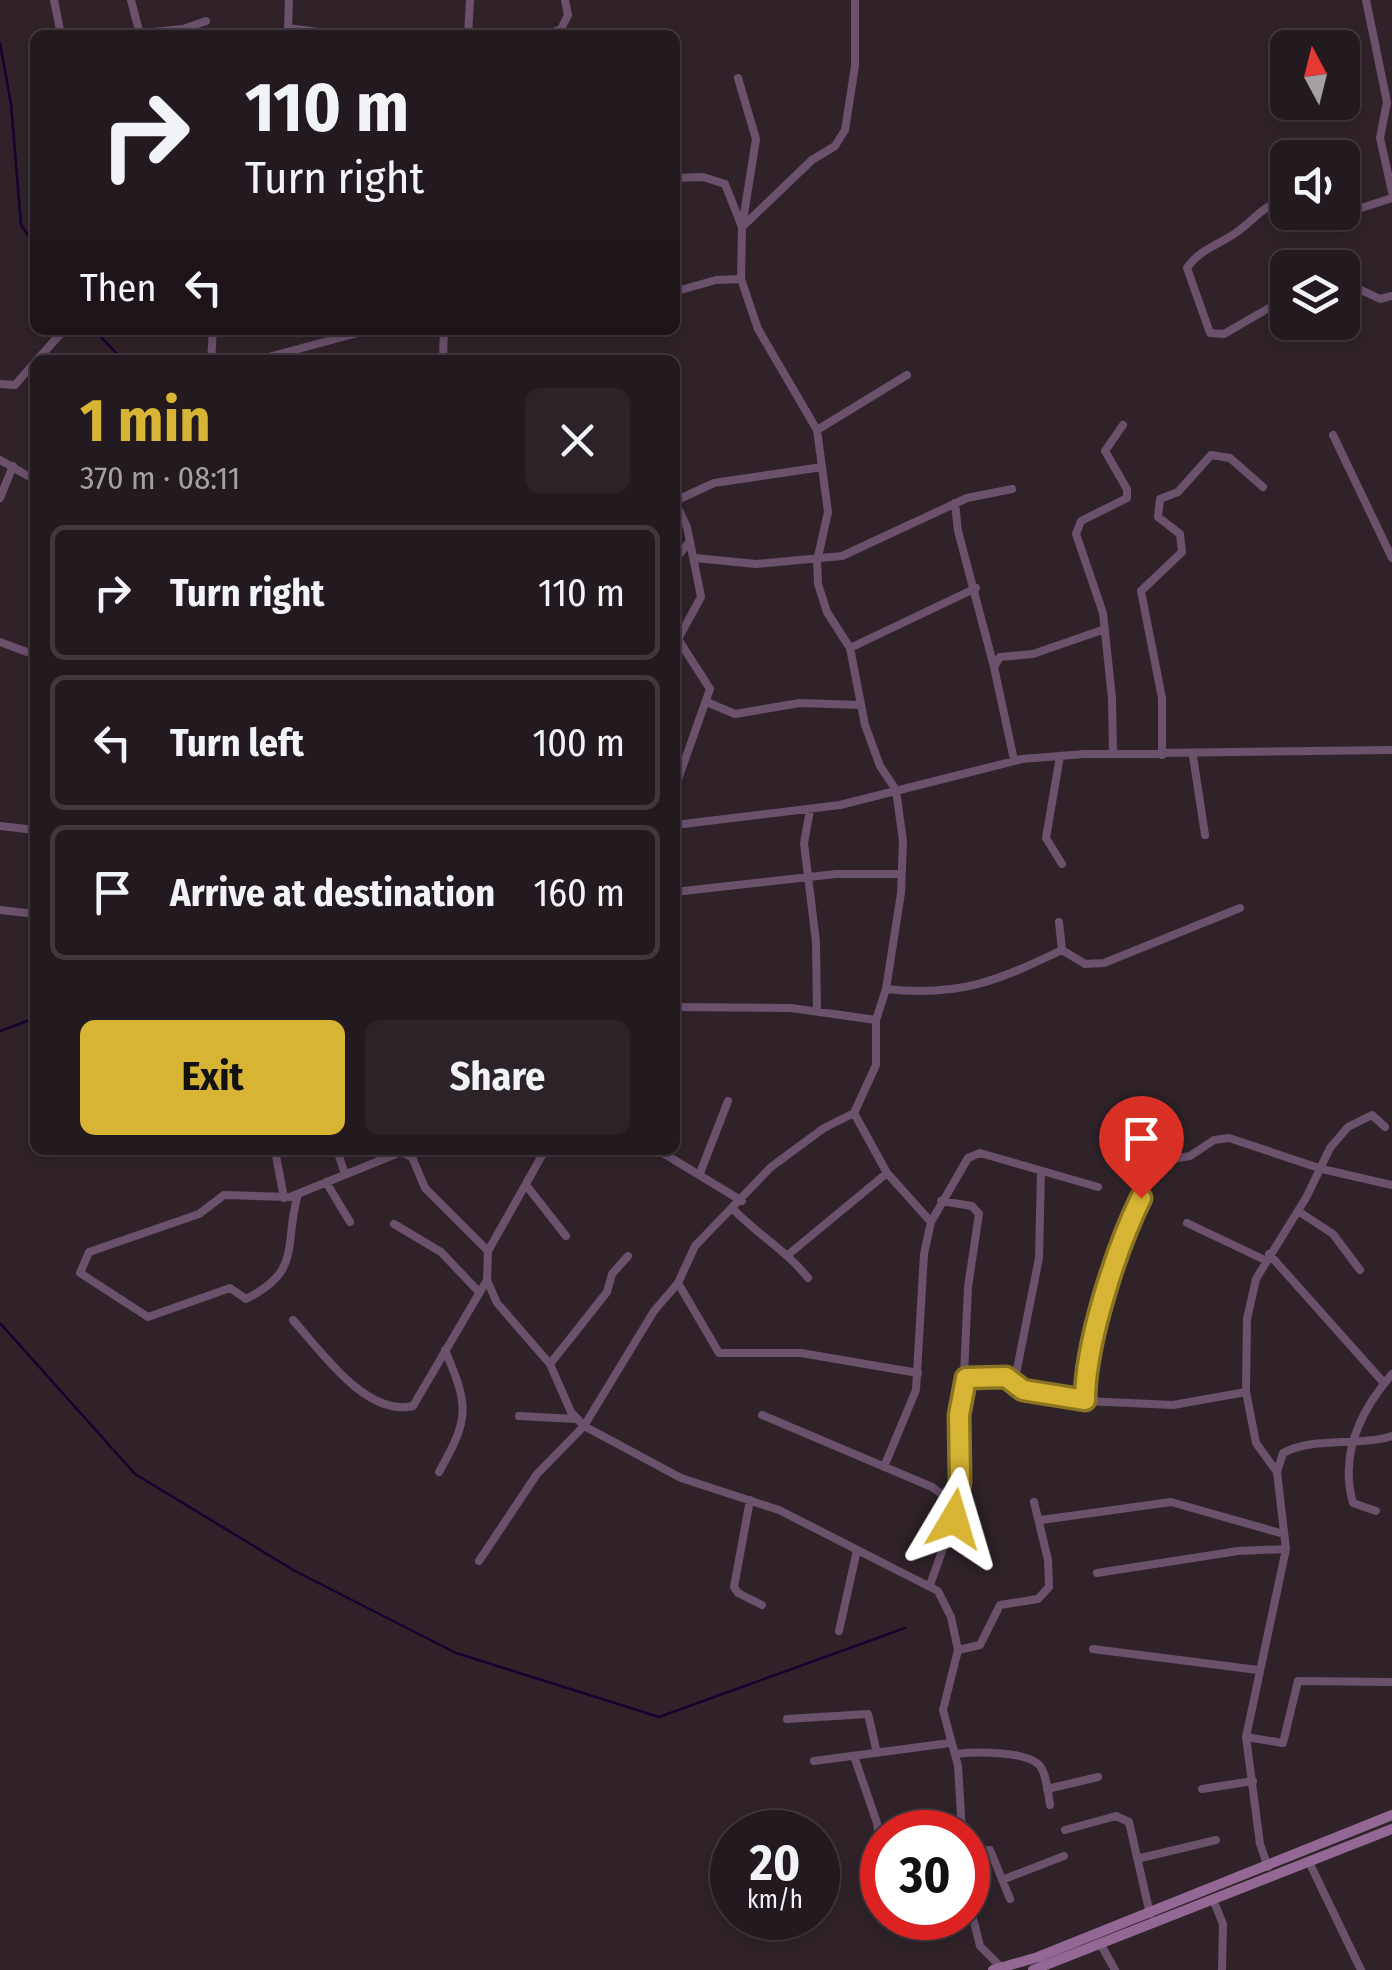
<!DOCTYPE html>
<meta charset="utf-8">
<style>
body{margin:0;font-family:"Fira Sans Condensed",sans-serif;background:#2b2328;color:#f1f3f6;height:100vh;display:flex;flex-direction:column;font-size:38px;white-space:nowrap}
*{box-sizing:border-box;margin:0}
p{font-size:32px;color:#a3a1a4}
.icon{flex:none;width:55px;height:55px;fill:none;stroke:currentColor;stroke-width:2;stroke-linecap:round;stroke-linejoin:round}
.map{position:relative;flex:1;overflow:hidden}
.details{position:absolute;left:30px;top:355px;width:650px;height:800px;display:flex;flex-direction:column;background:#231a1f;border-radius:15px;box-shadow:0 5px 15px #0003,0 0 0 2px #40383d}
.details>*{flex:none}
.guide{position:absolute;left:30px;top:30px;width:650px;height:305px;border-radius:15px;box-shadow:0 5px 15px #0003,0 0 0 2px #40383d;background:#231a1f;color:#f1f3f6;overflow:hidden}
.needle{width:65px;rotate:353deg}
.fabs{position:absolute;left:1270px;top:30px;display:grid;gap:20px}
.fabs a{display:grid;place-items:center;width:90px;height:90px;border-radius:15px;background:#231a1f;box-shadow:0 5px 15px #0003,0 0 0 2px #40383d;font-size:50px}
.speed{position:absolute;left:710px;top:1810px;display:flex;gap:20px;font-size:50px;font-weight:700;text-align:center}
.speed>*{display:grid;place-content:center;width:130px;height:130px;border-radius:50%;background:#231a1f;box-shadow:0 5px 15px #0003,0 0 0 2px #40383d;line-height:1}
.speed small{font-size:25px;font-weight:400}
.speed .limit{border:15px solid #d22;background:#fff;color:#111}
.pin{position:absolute;display:grid;place-items:center;width:85px;height:85px;color:#fff;margin:-102px -42px;border-radius:50% 50% 50% 0;rotate:-45deg;box-shadow:0 0 10px #0007}
.pin .icon{rotate:45deg}
.me{position:absolute;width:110px;margin:-55px;rotate:7deg;stroke-linejoin:round;filter:drop-shadow(0 0 8px #0008)}
.turn{display:flex;align-items:center;gap:35px;height:210px;padding:0 50px;font-size:45px}
.turn .icon{width:130px;height:130px;stroke-width:2.5}
.turn b{display:block;font-size:70px;line-height:85px}
.then{display:flex;align-items:center;height:95px;padding:0 50px;background:#0003;gap:20px;font-size:38px}
.round{display:grid;place-items:center;flex:none;width:105px;height:105px;border-radius:15px;background:#2b2328}
.overview{display:flex;align-items:center;justify-content:space-between;height:170px;padding:0 50px}
h1{font-size:60px;font-weight:700;line-height:75px;color:#d8b434}
.cta{display:flex;gap:20px;margin-top:auto;padding:20px 50px}
.cta a{flex:1;height:115px;border-radius:15px;background:#d8b434;color:#111;font-size:40px;font-weight:700;line-height:115px;text-align:center}
.cta a+a{background:#2b2328;color:#f1f3f6}
ul{padding:0;list-style:none}
li{display:flex;align-items:center;gap:30px;height:135px;margin:0 20px 15px;padding:0 30px;border:5px solid #40383d;border-radius:15px}
li div{flex:1}
li b{display:block;font-size:38px}
li em{font-style:normal}
.map>svg:first-child{display:block}
.lines{fill:none;stroke-linecap:round;stroke-linejoin:round}
.stream{stroke:#1a0031;stroke-width:2.5}
.street{stroke:#6c516d;stroke-width:8}
.secondary{stroke:#936895;stroke-width:10}
.route-casing{stroke:#8c7522;stroke-width:25}
.route{stroke:#d8b434;stroke-width:18}
</style>
<div class="map">
<svg width="1392" height="1970" viewBox="0 0 1392 1970">
<rect width="100%" height="100%" fill="#2f2329"/>
<g class="lines">
<path class="stream" d="M0 43 11 104 21 225 35 245
M94 330 123 360
M0 1031 35 1018
M0 1323 135 1474 295 1571 456 1653 659 1717 905 1628"/>
<path class="street" d="M54 0 61 35
M131 0 139 31
M289 0 288 28 342 35
M1366 0 1387 102 1380 138 1392 192
M122 35 183 29 206 21
M468 35 470 0
M546 35 561 29 568 15 565 0
M738 78 756 139 742 227 812 160 835 146 845 130 855 66V0
M1288 198C1256 209 1257 219 1234 234 1216 246 1199 250 1187 268L1210 333 1224 334 1288 297
M1329 212 1333 217 1392 198
M1342 270 1357 288 1380 299 1392 296
M677 291 716 280 741 279
M37 360 63 331
M211 360 213 330
M257 360 369 330
M443 360 444 330
M0 384 15 385 35 362
M817 430 907 375
M1333 435 1392 558
M0 460 35 480
M0 498 13 466
M675 501 714 483 822 467
M675 502 687 527 701 597 678 639 710 689 675 788
M955 503 958 531 994 667
M695 558 756 564 842 556 967 498 1012 489
M675 560 690 541
M0 642 35 655
M850 648 976 588
M709 703 735 714 800 703 861 705
M1113 753 1112 698 1103 613 1076 534 1081 521 1127 498V489L1105 451 1123 425
M1162 755V698L1141 591 1182 552 1180 534 1158 517 1160 499 1178 492 1211 455 1230 458 1263 487
M1060 756 1046 838 1062 864
M1193 756 1205 835
M1014 760 994 667 1000 657 1033 654 1105 629
M810 810 804 843 816 942 817 1011
M675 825 840 805 1022 759 1084 754 1392 750
M0 826 35 830
M32 830 35 811
M675 892 836 874H901
M0 910 27 913
M1062 950 1085 964 1104 963 1240 908
M886 989C960 997 997 981 1062 950L1059 922
M675 1007 791 1008 876 1020
M854 1113 887 1173 931 1222
M275 1150 284 1198
M337 1150 345 1174
M545 1150 488 1251 487 1280 497 1303 550 1364 571 1412 584 1426 681 1478 779 1510 938 1591 951 1617 958 1650 943 1710 958 1766 962 1832
M658 1150 742 1201
M700 1173 728 1101
M326 1182 350 1222
M526 1185 566 1236
M298 1194C283 1247 303 1270 246 1299L230 1288 148 1317 80 1273 89 1252 199 1214 224 1195 290 1197 401 1152 412 1157 425 1188 488 1251
M733 1209C758 1235 786 1250 808 1278
M1298 1211 1333 1234 1360 1270
M1187 1223 1265 1260
M394 1224 441 1252 479 1292
M789 1254 887 1173
M1269 1254 1384 1383
M678 1283 719 1353H801L918 1373
M293 1320C321 1351 366 1417 413 1406L487 1280
M550 1364 607 1292 612 1274 628 1256
M966 1378 1002 1377 1023 1390 1085 1401
M1011 1380 1017 1369 1039 1258 1041 1171
M1246 1392 1173 1405 1085 1401C1085 1335 1126 1222 1155 1162L1190 1156 1214 1140 1229 1138 1322 1169 1392 1185
M762 1415 932 1487 958 1506
M519 1416 576 1419
M884 1467 916 1390 924 1254 931 1222 968 1158 980 1153 1098 1187
M439 1472C470 1417 469 1407 445 1350
M1277 1472 1283 1453C1314 1436 1358 1447 1392 1436
M750 1500 734 1587 738 1593 762 1605
M1376 1511 1353 1503C1339 1454 1360 1411 1392 1374
M1041 1520 1171 1502 1284 1534
M479 1561 537 1474 584 1426 654 1311 678 1283 695 1246 771 1167 824 1128 854 1113 876 1065V1020L886 989 901 893 903 841 896 790 880 766 865 725 850 648 827 612 818 584 817 561 828 512 817 430 758 329 741 279 742 227 725 184 703 177 675 178
M1097 1573 1238 1551 1286 1549
M930 1585 958 1506 968 1287 979 1214 972 1206 941 1201
M839 1631 857 1550
M1093 1649 1258 1670
M958 1650 980 1645 1000 1605 1038 1599 1049 1587 1048 1560 1034 1502
M787 1719 868 1714 877 1753
M1246 1737 1283 1743 1298 1681 1392 1682
M955 1754C974 1752 1027 1750 1040 1766 1047 1776 1048 1793 1050 1805
M854 1756 877 1823 882 1863
M814 1761 950 1743
M1047 1789 1098 1777
M1202 1789 1253 1781
M1065 1830 1116 1816 1129 1822 1150 1914
M968 1852 990 1850 1010 1899
M1141 1858 1216 1840
M1309 1862 1361 1970
M1268 1867 1260 1844 1246 1737 1286 1549 1277 1472 1256 1443 1246 1392 1247 1319 1256 1279 1307 1196 1330 1148 1348 1127 1372 1115 1385 1127
M1002 1880 1064 1856
M968 1899 980 1946 1002 1968
M1214 1902 1223 1924 1222 1970
M1101 1945 1115 1970"/>
<path class="secondary" d="M993 1970 1038 1957 1392 1815
M1033 1970 1392 1829"/>
</g>
<g class="lines">
<defs>
<path id="route" d="M954 1519 960 1482 959 1415 966 1378 1006 1377 1023 1390 1085 1400C1085 1344 1116 1249 1141 1198"/>
</defs>
<use href="#route" class="route-casing"/>
<use href="#route" class="route"/>
</g>
</svg>
<div class="fabs">
<a><svg class="needle" viewBox="-14 -14 28 28"><path d="M0-13l5 13h-10z" fill="#e53935"/><path d="M0 13l5-13h-10z" fill="#a3a1a4"/></svg></a>
<a><svg class="icon" aria-label="sound" viewBox="0 0 24 24"><path d="M4 9h4l5-4v14l-5-4H4zM17 9q2 3 0 6"/></svg></a>
<a><svg class="icon" aria-label="layers" viewBox="0 0 24 24"><path d="M12 4l9 5-9 5-9-5zM3 14l9 5 9-5"/></svg></a>
</div>
<div class="speed"><div>20<small>km/h</small></div><div class="limit">30</div></div>
<div class="pin" style="left:1141px;top:1198px;background:#d93025"><svg class="icon" aria-label="arrive" viewBox="0 0 24 24"><path d="M6 21V4h12l-3 4 3 4H6"/></svg></div>
<svg class="me" style="left:954px;top:1519px" viewBox="-20 -20 40 40"><path d="M0-17L14 15 0 8-14 15z" fill="#d8b434" stroke="#fff" stroke-width="4"/></svg>
<div class="guide">
<div class="turn"><svg class="icon" aria-label="right" viewBox="0 0 24 24"><path d="M7 20v-9h11M14 6l5 5-5 5"/></svg><div><b>110 m</b>Turn right</div></div>
<div class="then">Then<svg class="icon" aria-label="left" viewBox="0 0 24 24"><path d="M17 20v-9H6M10 6l-5 5 5 5"/></svg></div>
</div>
<section class="details">
<div class="overview"><div><h1>1 min</h1><p>370 m · 08:11</p></div><a class="round"><svg class="icon" aria-label="close" viewBox="0 0 24 24"><path d="M6 6l12 12M18 6L6 18"/></svg></a></div>
<ul>
<li><svg class="icon" aria-label="right" viewBox="0 0 24 24"><path d="M7 20v-9h11M14 6l5 5-5 5"/></svg><div><b>Turn right</b></div><em>110 m</em></li>
<li><svg class="icon" aria-label="left" viewBox="0 0 24 24"><path d="M17 20v-9H6M10 6l-5 5 5 5"/></svg><div><b>Turn left</b></div><em>100 m</em></li>
<li><svg class="icon" aria-label="arrive" viewBox="0 0 24 24"><path d="M6 21V4h12l-3 4 3 4H6"/></svg><div><b>Arrive at destination</b></div><em>160 m</em></li>
</ul>
<div class="cta"><a>Exit</a><a>Share</a></div>
</section>
</div>
